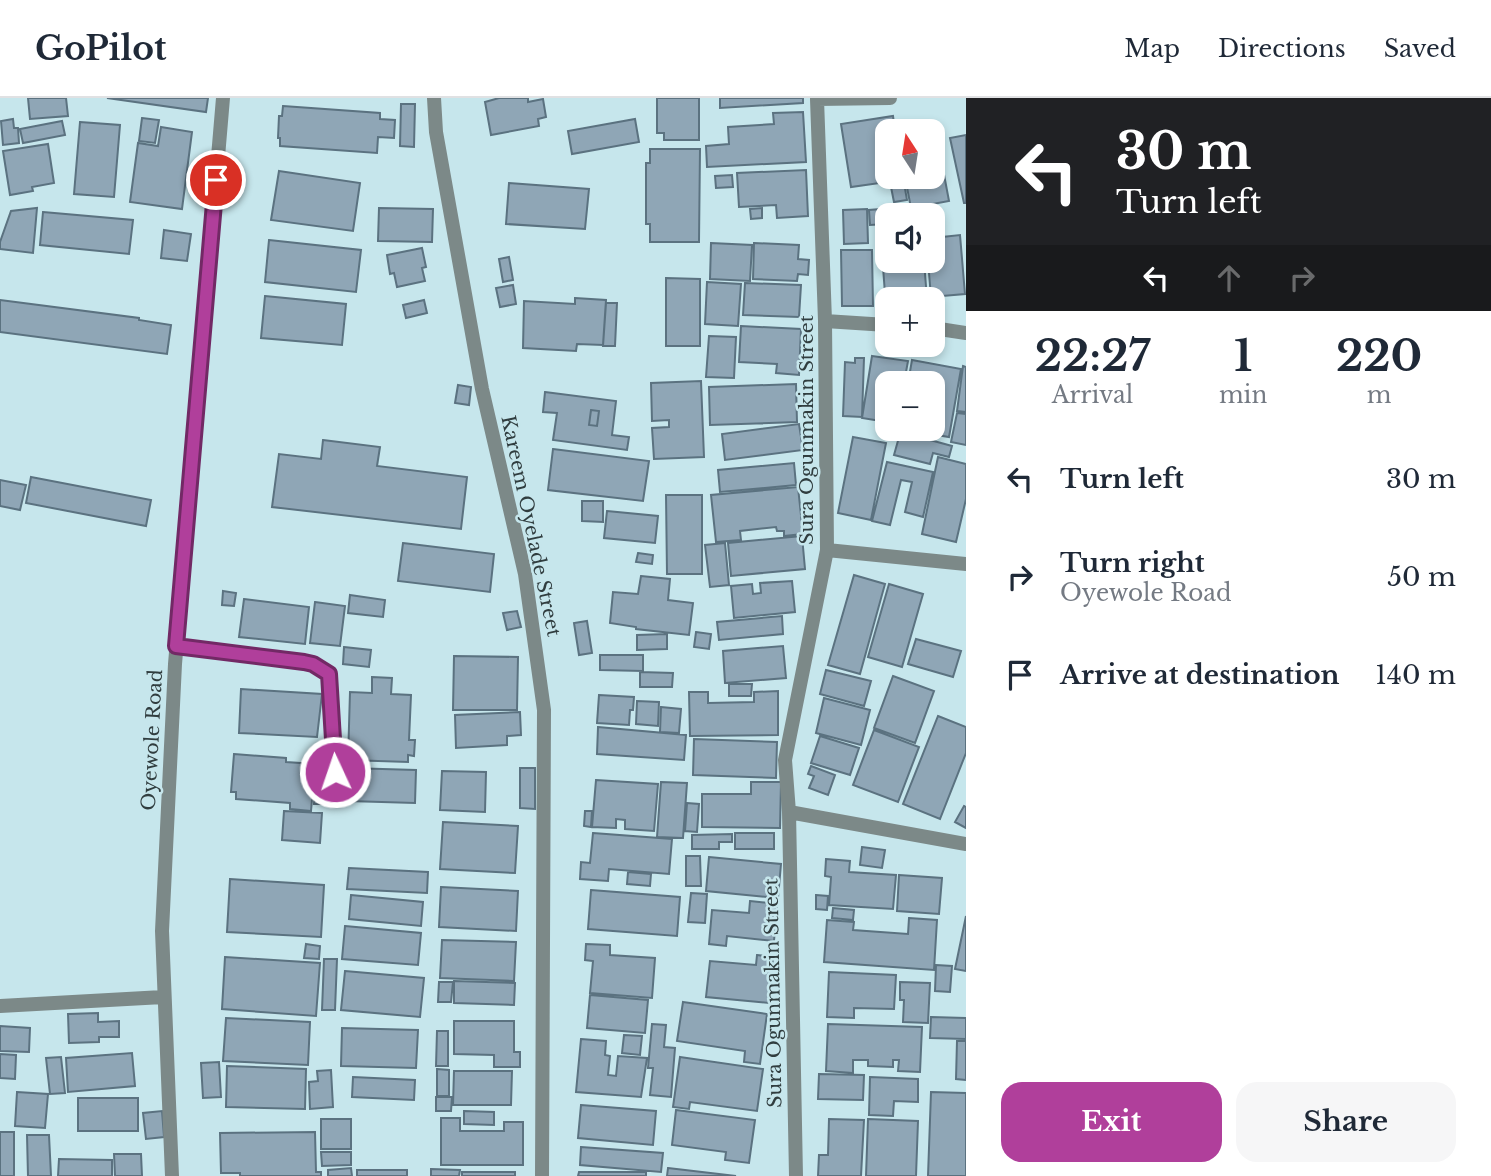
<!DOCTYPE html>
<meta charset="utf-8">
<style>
body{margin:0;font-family:"Libre Baskerville",serif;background:#f6f6f7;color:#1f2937;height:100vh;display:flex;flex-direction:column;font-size:26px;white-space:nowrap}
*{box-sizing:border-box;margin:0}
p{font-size:23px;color:#747a83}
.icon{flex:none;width:38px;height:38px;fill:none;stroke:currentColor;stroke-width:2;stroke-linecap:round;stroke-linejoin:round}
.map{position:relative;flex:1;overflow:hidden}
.panel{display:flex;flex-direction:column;background:#fff;width:525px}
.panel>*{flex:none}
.banner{background:#202124;color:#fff;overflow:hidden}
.needle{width:46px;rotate:348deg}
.buttons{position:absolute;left:875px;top:21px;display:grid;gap:14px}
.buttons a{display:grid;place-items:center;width:70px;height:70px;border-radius:14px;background:#fff;box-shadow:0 4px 10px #0003;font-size:35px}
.pin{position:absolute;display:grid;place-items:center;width:60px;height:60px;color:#fff;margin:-30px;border:4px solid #fff;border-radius:50%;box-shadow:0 2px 7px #0007}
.me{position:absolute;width:77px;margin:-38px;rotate:357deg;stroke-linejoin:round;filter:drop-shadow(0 0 5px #0008)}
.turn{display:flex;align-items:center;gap:24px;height:147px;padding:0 35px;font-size:32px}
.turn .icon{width:91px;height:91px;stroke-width:2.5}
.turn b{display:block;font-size:49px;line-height:60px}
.lanes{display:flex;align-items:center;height:66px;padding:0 35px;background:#0003;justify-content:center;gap:35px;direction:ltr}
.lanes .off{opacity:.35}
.eta{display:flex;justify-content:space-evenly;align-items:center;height:119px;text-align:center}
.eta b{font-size:42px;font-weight:700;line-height:49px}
.button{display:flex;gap:14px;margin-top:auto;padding:14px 35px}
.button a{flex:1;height:80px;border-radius:21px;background:#b03f9b;color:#fff;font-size:28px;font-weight:700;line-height:80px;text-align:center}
.button a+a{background:#f6f6f7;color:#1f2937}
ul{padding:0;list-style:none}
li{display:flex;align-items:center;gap:21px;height:98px;padding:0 35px}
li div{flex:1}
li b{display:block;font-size:26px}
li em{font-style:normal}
header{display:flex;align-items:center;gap:42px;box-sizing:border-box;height:98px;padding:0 35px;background:#fff;border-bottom:2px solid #e0e1e3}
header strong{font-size:33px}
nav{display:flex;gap:38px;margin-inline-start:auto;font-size:24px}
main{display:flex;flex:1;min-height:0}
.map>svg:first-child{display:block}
.building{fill:#8fa6b6;stroke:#5b7280;stroke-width:2;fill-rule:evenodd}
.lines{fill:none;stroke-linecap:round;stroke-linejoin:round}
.service{stroke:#7c8988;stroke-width:10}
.minor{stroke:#7c8988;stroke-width:14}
.route-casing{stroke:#722965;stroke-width:18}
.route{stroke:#b03f9b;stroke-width:12}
.labels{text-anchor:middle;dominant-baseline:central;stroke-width:5;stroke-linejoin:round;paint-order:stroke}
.street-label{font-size:19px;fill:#303d3f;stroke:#c6e6ec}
</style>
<header>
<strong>GoPilot</strong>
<nav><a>Map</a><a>Directions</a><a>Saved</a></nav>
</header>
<main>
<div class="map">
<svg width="966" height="1078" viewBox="0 0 966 1078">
<rect width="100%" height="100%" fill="#c6e6ec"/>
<path class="building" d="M28 0H66L68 18 30 21Z
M107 0H208L206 14Z
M499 0H528V4L543 1 546 19 538 21 539 28 491 37 485 4Z
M657 0H699V42H664V35H657Z
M720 0H803V5L720 10Z
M401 6H415L414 49 400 48Z
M283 8 380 15V21L395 22 394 40 378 39 377 55 280 48V40H278L279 18H282Z
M803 14 806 64 707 69 706 48 729 46 728 29 774 26 773 15Z
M893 18 895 33H887V50L882 51 887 84 851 89 841 26Z
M142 20 159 22 155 45 139 43Z
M13 21 14 30H18L19 45 3 47 1 23Z
M635 21 639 44 572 56 568 33Z
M62 23 65 37 23 45 20 31Z
M80 24 120 27 114 99 74 96Z
M161 29 192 34 182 111 130 104 138 45 158 48Z
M936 34 949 103 911 110 905 79H933V35Z
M966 37V105H964L950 40Z
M48 46 54 85 32 89 33 93 10 97 3 53Z
M650 51H700L699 144H650V126H646V65H650Z
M806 72 808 118 777 120 776 107 739 109 737 75Z
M279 73 360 85 353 133 271 122Z
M732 77 733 89 716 90 715 78Z
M889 79H903L907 102 894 104Z
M509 85 589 91 585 131 506 126Z
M906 109V117H887V126L870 127 869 112Z
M37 110 33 155 0 151V144L11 113Z
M379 110 433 111 432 144 378 143Z
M762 110V120L751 121 750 111Z
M867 111 868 145 844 146 843 112Z
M43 114 133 122 129 156 40 147Z
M880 129H887V163H924L927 201H887L886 209Z
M164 132 191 136 187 163 161 160Z
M960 137 965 196 931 199 928 163H933V140Z
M269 142 361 152 356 194 265 184Z
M711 145 752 147 750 183 710 181Z
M754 145 799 147 798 161 809 162 808 177 798 176 797 183 753 181Z
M422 150 426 169 422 170 425 183 397 189 394 175 390 176 387 157Z
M841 152H872L873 208H842Z
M509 159 513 182 503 184 499 161Z
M666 180 700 181V248H666Z
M707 184 741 186 738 228 705 226Z
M745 185 801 187 799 219 743 217Z
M513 187 516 206 500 209 496 190Z
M265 198 346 206 342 247 261 240Z
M575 200 606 202 603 247 577 246 576 253 523 250 524 203 575 206Z
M0 202 139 220V222L171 227 167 256 0 234Z
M424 202 427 215 406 220 403 207Z
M606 205H617L615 248H603Z
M741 228 801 231 799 277 776 275 777 266 739 264Z
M709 238 736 239 734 280 706 279Z
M872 258 908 263 904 285H887V324L862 320Z
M855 260H864L862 319 843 318 845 264 855 265Z
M912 262 961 271 949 339 901 331H933V285H908Z
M963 268 966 269V314L957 313Z
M701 283 704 359 654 361 652 330 669 329V322L652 323 651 285Z
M796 286 797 324 710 327 709 289Z
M458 287 471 289 469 307 455 305Z
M545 294 616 303 612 337 629 339 627 352 553 342 557 315 543 314ZM591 312 599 313 597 328 589 327Z
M591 312 599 313 597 328 589 327Z
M957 315 966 316V347L951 344Z
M799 326 803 352 725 362 722 336Z
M901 332 913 335 912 337 952 348 949 359 933 355 930 366 894 357Z
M853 339 886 345 871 422 838 415Z
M323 342 380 349 377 368 467 379 461 431 272 409 279 356 321 361Z
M553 351 649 363 643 403 548 392Z
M938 359 966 366V401L956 444 922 436Z
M887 364 933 374 923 419 905 414 912 384 901 382 890 427 872 423Z
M794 365 796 387 720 394 718 372Z
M31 379 151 402 146 428 26 405Z
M0 382 26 387 20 412 0 408Z
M798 389 803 436 784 438V433H777L776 429 740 433 741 442 716 444 711 397Z
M666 397H702V476H667Z
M582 403H603V424L582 423Z
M607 413 658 418 655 445 604 440Z
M802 438 805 471 731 478 728 445Z
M403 445 494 456 490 494 398 483Z
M725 445 729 487 710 489 705 447Z
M638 455 653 457 652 466 636 464Z
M854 477 885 486 860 576 828 567Z
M641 478 670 481 668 502 693 505 689 537 636 531V529L610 525 613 494 638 496Z
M792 483 795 514 734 520 731 488 752 486 753 496 761 495 760 485Z
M889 486 923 496 902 569 868 559Z
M223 493 236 495 234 508 222 507Z
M350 497 385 502 383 519 348 515Z
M244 501 309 509 305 546 239 539Z
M315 504 345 508 340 548 310 545Z
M517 513 521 529 507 532 503 515Z
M782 518 783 536 719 542 717 524Z
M587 523 592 555 579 557 574 525Z
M696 534 711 536 709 551 694 549Z
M667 536V551L637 552V537Z
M916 541 961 553 953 579 908 566Z
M783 548 786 580 725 585 723 553Z
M344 549 371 552 369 569 343 566Z
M600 557H643V573L600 572Z
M454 558 518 559 517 612H453Z
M826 572 871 583 864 608 820 596Z
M640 574 673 575 672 589H640Z
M893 578 934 593 915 645 874 630Z
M372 579 392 580 391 596 411 597 409 642H415L414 658 408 657V664L348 662 350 594 372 595Z
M729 586H752L751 598H729Z
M241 591 322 596 317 639 239 635Z
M778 593V637L690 638 689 594H708V605L754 604V594Z
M599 597 634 599 633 612H630L629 627 597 625Z
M824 600 870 612 861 647 816 635Z
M637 603 659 604 658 628 636 626Z
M661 609 681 611 679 635 660 634Z
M520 614 521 637 507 638V647L456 650 455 617Z
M938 618 966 629V655L940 721 903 706Z
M598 629 686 637 684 662 597 656Z
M874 632 919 649 898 704 853 687Z
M820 638 859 650 850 677 811 665Z
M694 641 777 644 776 680 693 677Z
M234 656 286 660V664L315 666 311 713 290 711V705L236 701V694H231Z
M811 668 835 677 828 697 809 690 814 678 808 676Z
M348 670 416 672 415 705 348 703Z
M520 670H535V711L520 710Z
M442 673 486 674 485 714 440 712Z
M596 682 658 686 654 733 625 731V722L616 721V730L592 729Z
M661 684 687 685 683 740 657 739Z
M751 684H781L780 730 702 729V696H751Z
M315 693 325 694 324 706H314Z
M687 705 699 706 697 734 685 733Z
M964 708 966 709V730L955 724Z
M284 713 322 715 320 745 282 742Z
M585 713H592L591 729 584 728Z
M443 724 518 728 515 775 440 771Z
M593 735 672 741 669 776 609 771 608 783 580 781 581 764 590 765Z
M735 735H774V751H735Z
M732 736V744H719V751H692V737Z
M862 749 885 752 882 770 860 767Z
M686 758H700L701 788H686Z
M709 759 781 766 778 800 706 793Z
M826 761 850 763 849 774 896 777 893 811 829 807 831 779 825 778Z
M349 770 428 774 427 795 347 791Z
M628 774 651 776 650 788 627 786Z
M899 777 942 780 939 816 897 813Z
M230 781 324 787 321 839 227 834Z
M441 789 518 793 516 833 439 829Z
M591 792 680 799 677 838 588 831Z
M691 795 707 796 705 825 688 824Z
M351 797 423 804 421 828 349 821Z
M816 797 828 798 827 812 816 811Z
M750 803 777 806 774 843 727 838 726 848 709 846 712 812 749 815Z
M833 810 854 812 853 822 832 820Z
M966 818V873L955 871Z
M909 820 937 822 934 872 824 864 827 822 854 824 853 832 908 836Z
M345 828 421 835 418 867 342 861Z
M442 842 516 844 514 883 440 880Z
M306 846 320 848 319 861 304 860Z
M586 846 610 847V857L655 860 652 900 590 895 593 863 585 862Z
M757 857 773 859 769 905 706 899 710 863 756 867Z
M225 859 320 865 316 918 222 911Z
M324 861H337L335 912H322Z
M936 867 952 868 950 894 935 893Z
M345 873 424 880 420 919 341 912Z
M829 874 896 877 894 911 854 910V920L827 919Z
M454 883 515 885 514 907 454 905Z
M439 884H453L451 904H438Z
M900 884 930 885 928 925 903 924 904 902H900Z
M590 897 648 902 645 935 587 930Z
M683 904 767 916 760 966 744 964 745 953 677 943Z
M98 915V924L119 923V939H99V944L69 945 68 916Z
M931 919 966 920V941L930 940Z
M226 920 310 924 308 967 223 963Z
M454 923H514V954H520V969H494V957L454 956Z
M652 926 666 927 664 949 675 950 671 999 650 997 653 970H648Z
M828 926 922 929 920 974 898 973 899 962H893V969L868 968V962H853V975L826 973Z
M0 928 30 930 29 954 0 953Z
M342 930 418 932 416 970 341 968Z
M437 933H448V968H436Z
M624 937 642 938 640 957 622 955Z
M581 941 606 943 605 957 610 958 608 977 616 978 618 958 647 960 641 999 576 994Z
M957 943H966V982L956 981Z
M132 955 135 988 68 994 66 960Z
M0 956 16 957 15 981 0 980Z
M61 959 65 995 50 996 46 960Z
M680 959 763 971 757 1013 690 1004 689 1011 673 1009Z
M219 964 221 999 203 1000 201 965Z
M227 968 306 971 305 1011 226 1009Z
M437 971 449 972V998H437Z
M331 972 333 1009 310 1011 309 984 318 983 317 973Z
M454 973H512L511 1007H453Z
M819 976 864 977 863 1002 818 1001Z
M353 979 415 982 414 1002 352 999Z
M870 979 918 981V1004L894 1003 893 1018 869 1017Z
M17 994 48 996 45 1030 15 1028Z
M931 994 966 995V1078H928Z
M436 999H452L451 1013H436Z
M78 1000H138V1033H78Z
M581 1007 656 1013 653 1047 578 1040Z
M676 1012 755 1022 749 1065 725 1062 726 1054 672 1047Z
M162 1013 164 1039 146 1041 143 1015Z
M464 1013 494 1014V1027L464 1026Z
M441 1020H460V1033H504V1024H523V1067H441Z
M321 1021H351V1051H321Z
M829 1021 864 1022 861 1078H818L819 1057H828Z
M868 1021 918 1023 916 1078H866Z
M0 1034H14V1078H0Z
M315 1034 316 1074H321V1078H240V1075H221L220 1035Z
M27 1037H49L51 1078H28Z
M581 1049 663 1055 661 1074 580 1067Z
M321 1054H351V1067L322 1068Z
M114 1056H141L142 1078H115Z
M59 1061 112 1062V1078H58Z
M351 1070 352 1078H328V1072Z
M668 1070 736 1078H667Z
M431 1071 460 1072 459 1078H431Z
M357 1072H407V1078H357Z
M462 1074H515V1078H462Z
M579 1074H646V1078H578Z"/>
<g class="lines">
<path class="service" d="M176 548 304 564 313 567 329 576 335 674"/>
<path class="minor" d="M434 0 436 34 482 291 525 476 544 612 542 1078
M825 223 887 227
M933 230 966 235
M827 452 966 466
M789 714 966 746
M0 908 163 899
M172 1078 162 833 175 566 223 0
M796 1078 789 714 785 662 827 452 825 223 817 1 890 0"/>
</g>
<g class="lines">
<defs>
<path id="route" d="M216 82 176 548 304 564 313 566 329 576 335 674"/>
</defs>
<use href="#route" class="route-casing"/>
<use href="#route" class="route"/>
</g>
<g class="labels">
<g class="street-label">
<text transform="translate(806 332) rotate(-90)">Sura Ogunmakin Street</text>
<text transform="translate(531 428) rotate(78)">Kareem Oyelade Street</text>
<text transform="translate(152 642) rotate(-87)">Oyewole Road</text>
<text transform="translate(773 895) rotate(-91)">Sura Ogunmakin Street</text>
</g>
</g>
</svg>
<div class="buttons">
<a><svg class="needle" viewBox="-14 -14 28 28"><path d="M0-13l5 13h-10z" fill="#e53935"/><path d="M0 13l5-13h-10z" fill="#747a83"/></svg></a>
<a><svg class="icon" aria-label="sound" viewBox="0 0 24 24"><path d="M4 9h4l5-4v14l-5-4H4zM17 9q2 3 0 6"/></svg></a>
<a>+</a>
<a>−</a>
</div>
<div class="pin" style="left:216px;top:82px;background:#d93025"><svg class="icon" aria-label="arrive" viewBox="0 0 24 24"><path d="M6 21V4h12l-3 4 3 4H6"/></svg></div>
<svg class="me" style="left:335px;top:674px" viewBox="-20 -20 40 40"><circle r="17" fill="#b03f9b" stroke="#fff" stroke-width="3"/><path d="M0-11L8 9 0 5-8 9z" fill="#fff"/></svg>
</div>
<section class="panel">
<div class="banner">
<div class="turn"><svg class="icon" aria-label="left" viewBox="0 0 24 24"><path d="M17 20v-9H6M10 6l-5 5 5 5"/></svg><div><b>30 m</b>Turn left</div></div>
<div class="lanes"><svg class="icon" aria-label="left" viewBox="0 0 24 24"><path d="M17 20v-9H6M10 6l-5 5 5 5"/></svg><svg class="icon off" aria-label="ahead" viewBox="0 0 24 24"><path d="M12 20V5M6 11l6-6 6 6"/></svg><svg class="icon off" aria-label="right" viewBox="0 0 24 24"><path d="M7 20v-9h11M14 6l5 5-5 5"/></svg></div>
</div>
<div class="eta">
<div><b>22:27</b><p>Arrival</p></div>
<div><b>1</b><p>min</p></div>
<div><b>220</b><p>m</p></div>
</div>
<ul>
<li><svg class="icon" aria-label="left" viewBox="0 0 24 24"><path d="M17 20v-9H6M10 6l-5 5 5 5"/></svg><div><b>Turn left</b></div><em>30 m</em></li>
<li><svg class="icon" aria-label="right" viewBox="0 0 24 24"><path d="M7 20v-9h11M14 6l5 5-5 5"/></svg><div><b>Turn right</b><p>Oyewole Road</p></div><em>50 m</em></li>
<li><svg class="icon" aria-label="arrive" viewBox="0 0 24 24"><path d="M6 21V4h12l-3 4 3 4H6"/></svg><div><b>Arrive at destination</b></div><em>140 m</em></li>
</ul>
<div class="button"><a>Exit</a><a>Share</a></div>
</section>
</main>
